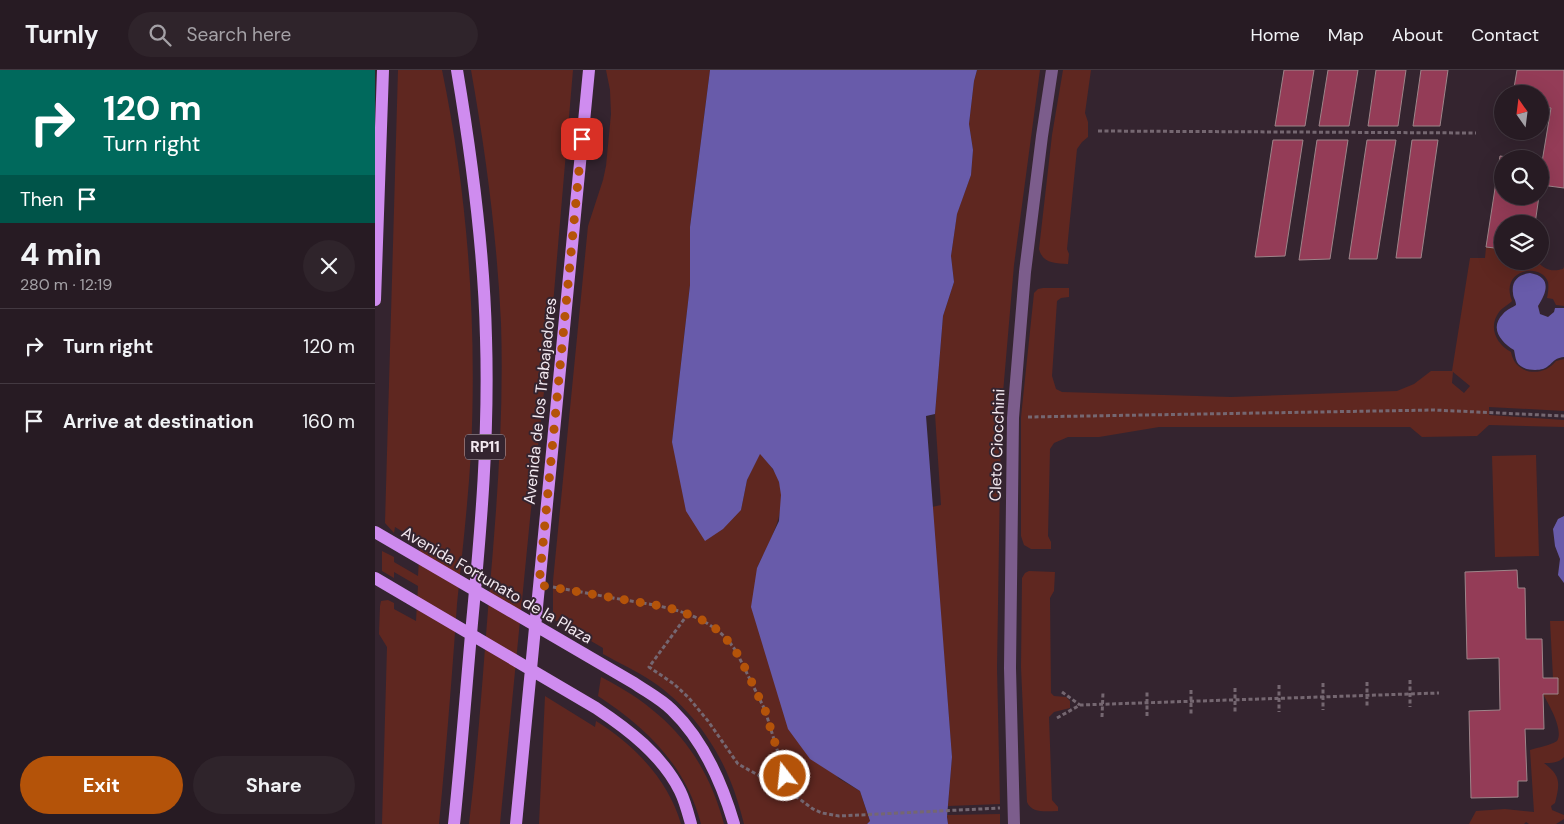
<!DOCTYPE html>
<meta charset="utf-8">
<style>
body{margin:0;font-family:"DM Sans",sans-serif;background:#2f242b;color:#f1f3f6;height:100vh;display:flex;flex-direction:column;font-size:19px;white-space:nowrap}
*{box-sizing:border-box;margin:0}
p{font-size:16px;color:#a4a1a6}
.icon{flex:none;width:28px;height:28px;fill:none;stroke:currentColor;stroke-width:2;stroke-linecap:round;stroke-linejoin:round}
.map{position:relative;flex:1;overflow:hidden}
.details{display:flex;flex-direction:column;background:#271b23;width:375px}
.details>*{flex:none}
.hud{background:#00695c;color:#fff;overflow:hidden}
.needle{width:32px;rotate:346deg}
.fabs{position:absolute;left:1119px;top:15px;display:grid;gap:10px}
.fabs a{display:grid;place-items:center;width:55px;height:55px;border-radius:50%;background:#271b23;box-shadow:0 5px 20px #0002,0 0 0 1px #433941;font-size:25px}
.pin{position:absolute;display:grid;place-items:center;width:42px;height:42px;color:#fff;margin:-21px;border-radius:10px;box-shadow:0 2px 8px #0006}
.me{position:absolute;width:55px;margin:-28px;rotate:344deg;stroke-linejoin:round;filter:drop-shadow(0 0 4px #0008)}
.turn{display:flex;align-items:center;gap:18px;height:105px;padding:0 20px;font-size:22px}
.turn .icon{width:65px;height:65px;stroke-width:2.5}
.turn b{display:block;font-size:35px;line-height:42px}
.then{display:flex;align-items:center;height:48px;padding:0 20px;background:#0003;gap:10px;font-size:19px}
.round{display:grid;place-items:center;flex:none;width:52px;height:52px;border-radius:26px;background:#2f242b}
.summary{display:flex;align-items:center;justify-content:space-between;height:85px;padding:0 20px}
h1{font-size:30px;font-weight:700;line-height:38px}
.button{display:flex;gap:10px;margin-top:auto;padding:10px 20px}
.button a{flex:1;height:58px;border-radius:30px;background:#b45309;color:#fff;font-size:20px;font-weight:700;line-height:58px;text-align:center}
.button a+a{background:#2f242b;color:#f1f3f6}
ul{padding:0;list-style:none}
li{display:flex;align-items:center;gap:15px;height:75px;padding:0 20px;border-top:1px solid #433941}
li div{flex:1}
li b{display:block;font-size:19px}
li em{font-style:normal}
header{display:flex;align-items:center;gap:30px;box-sizing:border-box;height:70px;padding:0 25px;background:#271b23;border-bottom:1px solid #433941}
header strong{font-size:24px}
nav{display:flex;gap:28px;margin-inline-start:auto;font-size:18px}
.search{width:350px;height:45px;background:#2f242b;display:flex;align-items:center;gap:12px;box-sizing:border-box;padding:0 18px;border-radius:28px;color:#a4a1a6;font-size:19px}
main{display:flex;flex:1;min-height:0}
.map>svg:first-child{display:block}
.green{fill:#5f2720;fill-rule:evenodd}
.water{fill:#685baa}
.building{fill:#943c57;stroke:#9d858a}
.lines{fill:none;stroke-linecap:round;stroke-linejoin:round}
.path{stroke:#756771;stroke-width:3;stroke-dasharray:4 2.5;stroke-linecap:butt}
.minor{stroke:#7c5d8c;stroke-width:12}
.major{stroke:#cf8cef;stroke-width:12}
.route{stroke:#b45309;stroke-width:9;stroke-dasharray:0 16.2}
.labels{text-anchor:middle;dominant-baseline:central;stroke-width:4;stroke-linejoin:round;paint-order:stroke}
.shield{fill:#34242f;stroke:#baaeb6;stroke-width:1}
.shield-label{font-size:15px;font-weight:bold;fill:#f3e9f0}
.street-label{font-size:16px;fill:#f3e9f0;stroke:#34242f}
</style>
<header>
<strong>Turnly</strong>
<div class="search"><svg class="icon" aria-label="search" viewBox="0 0 24 24"><circle cx="10" cy="10" r="6"/><path d="M15 15l6 6"/></svg>Search here</div>
<nav><a>Home</a><a>Map</a><a>About</a><a>Contact</a></nav>
</header>
<main>
<section class="details">
<div class="hud">
<div class="turn"><svg class="icon" aria-label="right" viewBox="0 0 24 24"><path d="M7 20v-9h11M14 6l5 5-5 5"/></svg><div><b>120 m</b>Turn right</div></div>
<div class="then">Then<svg class="icon" aria-label="arrive" viewBox="0 0 24 24"><path d="M6 21V4h12l-3 4 3 4H6"/></svg></div>
</div>
<div class="summary"><div><h1>4 min</h1><p>280 m · 12:19</p></div><a class="round"><svg class="icon" aria-label="close" viewBox="0 0 24 24"><path d="M6 6l12 12M18 6L6 18"/></svg></a></div>
<ul>
<li><svg class="icon" aria-label="right" viewBox="0 0 24 24"><path d="M7 20v-9h11M14 6l5 5-5 5"/></svg><div><b>Turn right</b></div><em>120 m</em></li>
<li><svg class="icon" aria-label="arrive" viewBox="0 0 24 24"><path d="M6 21V4h12l-3 4 3 4H6"/></svg><div><b>Arrive at destination</b></div><em>160 m</em></li>
</ul>
<div class="button"><a>Exit</a><a>Share</a></div>
</section>
<div class="map">
<svg width="1189" height="754" viewBox="0 0 1189 754">
<rect width="100%" height="100%" fill="#34242f"/>
<path class="green" d="M23 0H67C93 125 102 255 96 382 93 433 87 484 82 534 77 607 71 681 64 754H7L12 577 4 564 5 536 6 531 13 530 19 533V539L41 551 43 516 19 502V508L7 501V481L19 487V492L43 506 45 472 20 457 19 463 10 453Z
M96 0H198L176 258 155 449 125 754H94C103 678 108 602 114 527 122 436 129 344 126 253 122 168 111 84 96 0Z
M231 0H335L315 157V215L297 372 366 440 372 410 385 383C392 392 401 401 404 412 413 442 394 472 382 498L463 708 485 721 495 752 492 754H369C365 739 361 724 355 710 340 672 312 635 278 612 262 601 244 593 228 584V578L178 549V511L213 156 228 110 231 96 236 44 235 20Z
M602 0H665L639 195 626 346 622 598 625 734 573 736 577 687 557 437 566 435 560 344 568 246 579 212 576 186 582 143 596 105 598 80 594 54 599 11Z
M688 0H716L710 43 713 52V67L707 72 702 79 692 179 694 184 693 194C680 193 668 194 664 179L677 65Z
M1111 177 1127 179 1128 191H1162C1170 200 1176 202 1188 199L1189 197V236L1181 235 1178 229 1172 228C1173 223 1174 217 1173 212 1166 192 1124 199 1137 231 1133 235 1128 237 1124 242 1113 257 1121 274 1136 282 1140 305 1168 308 1181 291L1189 289V341L1114 337V345L1189 350V357L1114 355 1102 366 1047 367 1035 357H784L724 367H693L679 373 675 379 673 466 676 472V479H656L649 475 646 466V347L659 223 663 219 668 218H694V227L686 228 682 231 677 306 681 319 687 322 856 327 1022 321 1039 314 1056 301H1077L1095 188H1110ZM1078 302 1095 316 1089 323 1077 313Z
M1161 385 1164 486 1120 487 1117 386Z
M654 501 680 502 679 521 675 528 676 623 679 626 691 627 695 631V638L679 642 674 647 677 730 683 737V741C672 741 657 744 652 732L646 597 647 508 650 503Z
M1175 551H1189V687C1184 693 1176 693 1169 693 1186 706 1185 713 1180 733L1176 736 1177 740 1189 745V749L1181 754H1154L1151 752 1149 754H1094L1101 741 1130 739 1159 742 1155 680C1164 677 1174 676 1182 671 1189 660 1174 635 1168 624H1183V608H1178Z
M226 607C291 640 330 683 349 754H326C311 696 272 658 223 626Z
M170 626 220 657 221 651C259 675 293 709 306 754H164Z
M625 744V754H573L572 745Z"/>
<path class="water" d="M335 0H602L599 11 594 54 598 80 596 105 582 144 576 186 579 212 568 246 560 344 551 346 577 687 572 747 573 754H492L495 751 485 721 435 689 413 659 376 537 382 498 404 451 406 425 404 412 398 399 385 384 372 410 366 440 348 459 330 471 311 441 297 372 315 215V157Z
M1155 203C1177 207 1172 222 1163 236L1165 244 1173 247 1179 242 1180 238H1189V287C1177 288 1178 295 1168 299 1160 301 1146 300 1142 292 1140 288 1140 284 1139 280 1126 272 1114 258 1128 244 1132 239 1137 238 1141 235 1141 230 1138 228 1138 223 1136 211 1144 204 1155 203Z
M1189 446V513L1183 505 1185 489 1180 476 1178 459 1183 449Z"/>
<path class="building" d="M909 0H939L930 56H900Z
M953 0H983L974 56H944Z
M1001 0H1031L1023 56H993Z
M1046 0H1073L1065 56H1038Z
M1142 0H1189V118L1166 115 1165 119V92H1167L1176 38 1165 37V24H1138Z
M898 70H928L910 186 880 187Z
M942 70H973L955 189 924 190Z
M992 70H1021L1002 189H974Z
M1037 70H1063L1046 188H1021Z
M1125 86 1145 89H1128V126H1164L1160 154H1128V179L1111 177Z
M1142 500 1143 518H1150L1151 569H1167L1168 608H1183V624H1168L1169 659H1150L1152 711H1143V727L1096 728 1094 641 1125 640 1124 588 1092 589 1090 502Z"/>
<g class="lines">
<path class="path" d="M723 61 1101 63
M653 347 1059 340 1189 346
M178 517C202 521 226 526 250 530 292 537 338 543 362 583L390 640 415 722 438 739 447 743 464 746 625 738
M313 544 274 597 299 614 314 628 333 651 363 694 414 722
M1035 610V637
M992 612V638
M948 613V640
M904 615V642
M860 618V643
M816 620V644
M687 622 705 635
M772 646V621
M727 647 728 622
M682 648 705 635 1064 623"/>
<path class="minor" d="M639 754 635 598 638 348 650 202 667 66 677 0"/>
<path class="major" d="M0 230 8 0
M0 462 259 613C272 622 286 629 297 640 328 670 347 713 359 754
M0 508 221 638C254 660 287 685 305 721 310 731 313 743 316 754
M79 754C86 687 91 620 97 553 106 458 114 364 111 268 109 178 97 89 82 0
M141 754 214 0"/>
</g>
<g class="lines">
<path class="route" d="M207 69 164 515 292 537 324 548 341 559 358 576 370 598 390 640 410 706"/>
</g>
<g class="labels">
<rect class="shield" x="90" y="364.5" width="40" height="25" rx="4"/>
<g class="shield-label">
<text x="110" y="377">RP11</text>
</g>
<g class="street-label">
<text transform="translate(165 331) rotate(-84)">Avenida de los Trabajadores</text>
<text transform="translate(622 375) rotate(-88)">Cleto Ciocchini</text>
<text transform="translate(122 515) rotate(30)">Avenida Fortunato de la Plaza</text>
</g>
</g>
</svg>
<div class="fabs">
<a><svg class="needle" viewBox="-14 -14 28 28"><path d="M0-13l5 13h-10z" fill="#e53935"/><path d="M0 13l5-13h-10z" fill="#a4a1a6"/></svg></a>
<a><svg class="icon" aria-label="search" viewBox="0 0 24 24"><circle cx="10" cy="10" r="6"/><path d="M15 15l6 6"/></svg></a>
<a><svg class="icon" aria-label="layers" viewBox="0 0 24 24"><path d="M12 4l9 5-9 5-9-5zM3 14l9 5 9-5"/></svg></a>
</div>
<div class="pin" style="left:207px;top:69px;background:#d93025"><svg class="icon" aria-label="arrive" viewBox="0 0 24 24"><path d="M6 21V4h12l-3 4 3 4H6"/></svg></div>
<svg class="me" style="left:410px;top:706px" viewBox="-20 -20 40 40"><circle r="17" fill="#b45309" stroke="#fff" stroke-width="3"/><path d="M0-11L8 9 0 5-8 9z" fill="#fff"/></svg>
</div>
</main>
